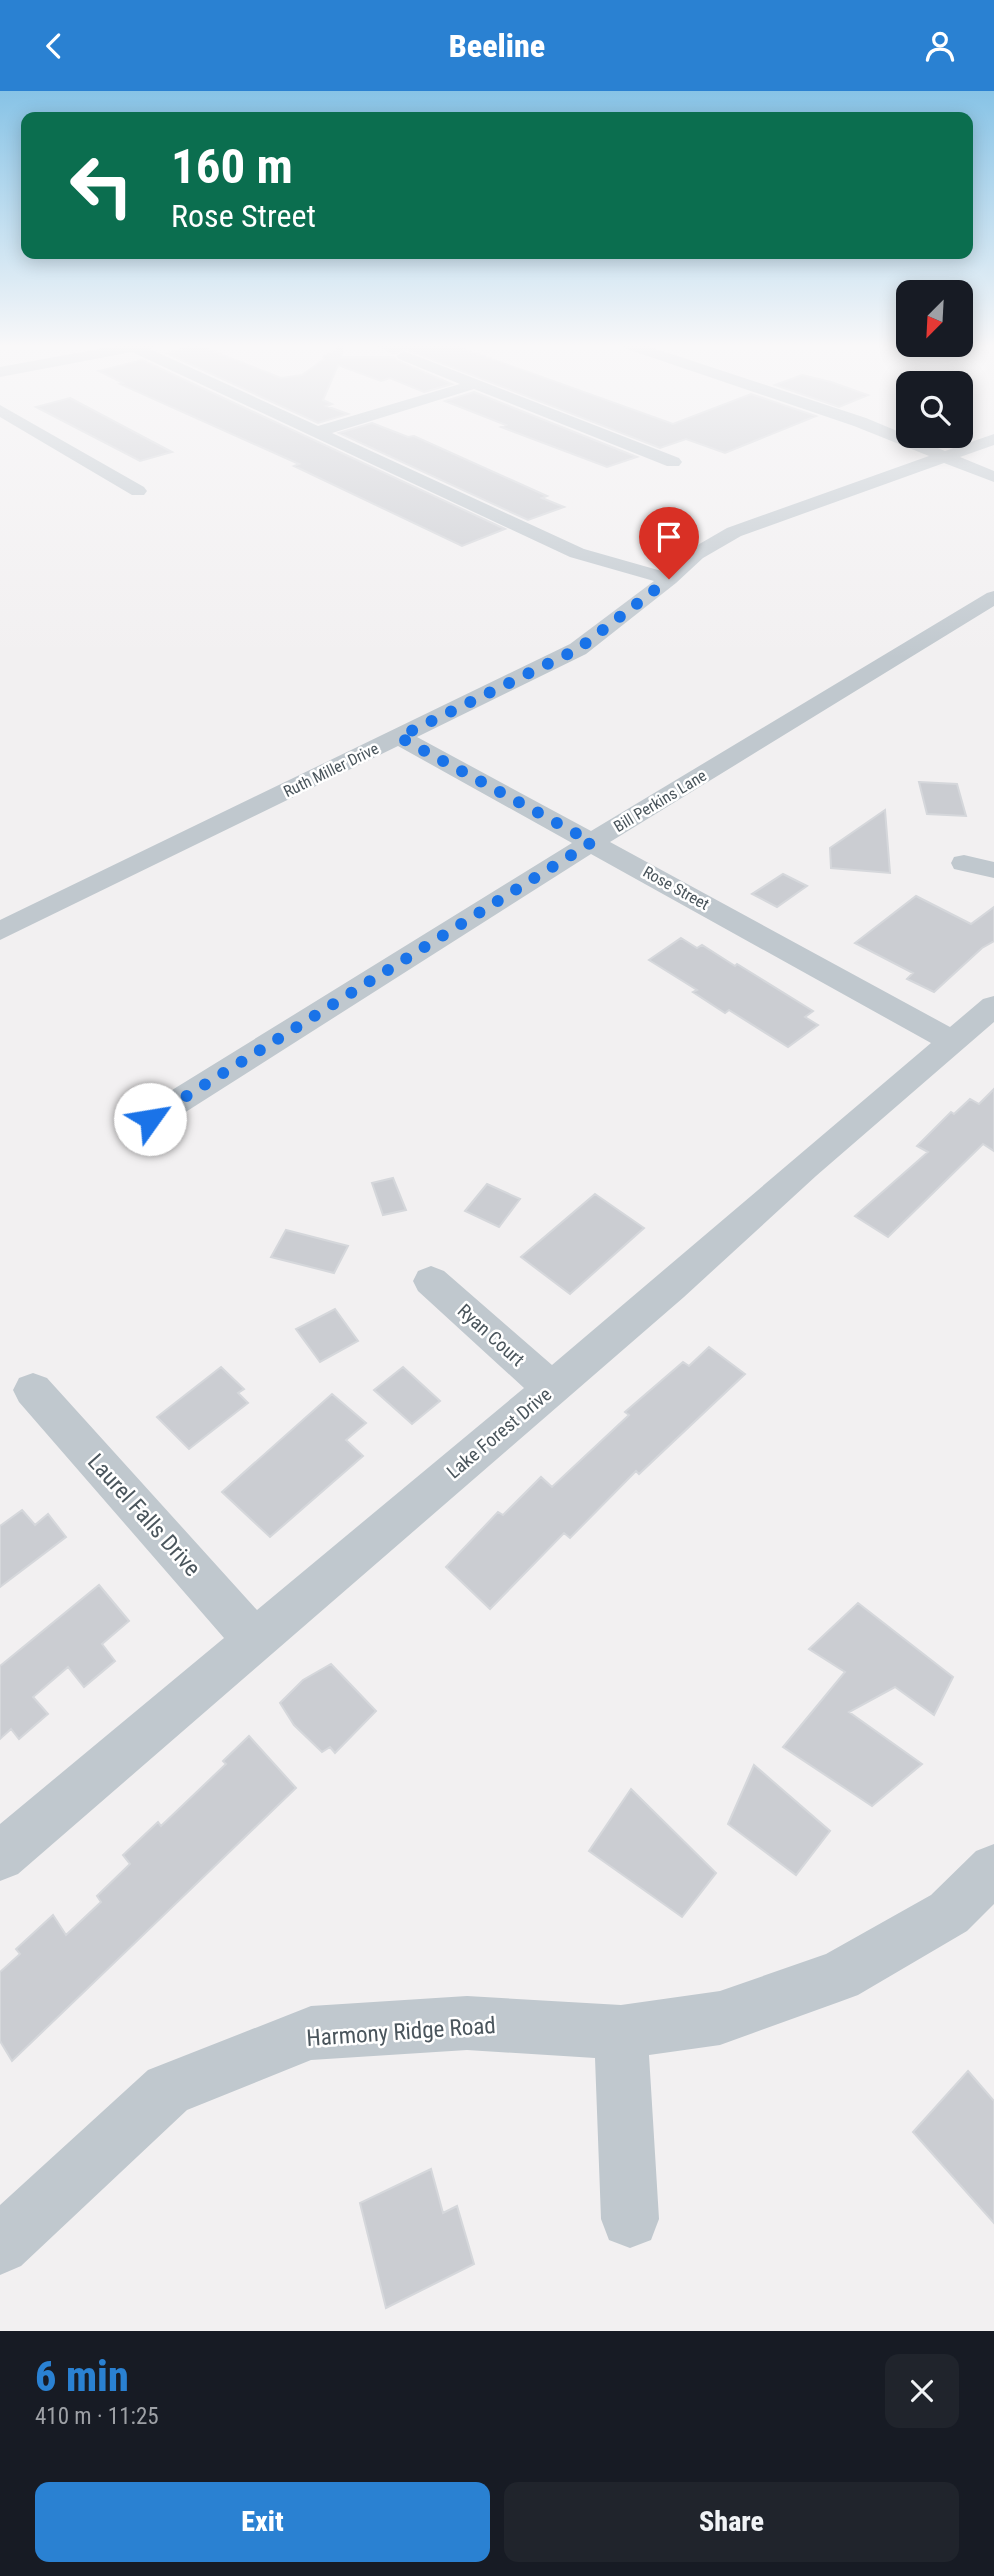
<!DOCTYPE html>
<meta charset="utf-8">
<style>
body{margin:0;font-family:"Roboto Condensed",sans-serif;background:#20242c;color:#f1f3f6;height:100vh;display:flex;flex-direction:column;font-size:26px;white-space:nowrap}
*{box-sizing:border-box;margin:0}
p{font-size:23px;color:#9ea1a6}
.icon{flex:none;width:38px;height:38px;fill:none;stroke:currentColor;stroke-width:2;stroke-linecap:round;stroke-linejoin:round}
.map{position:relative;height:2240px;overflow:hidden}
.side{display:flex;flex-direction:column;background:#171b24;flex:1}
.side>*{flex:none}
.banner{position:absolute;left:21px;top:21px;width:952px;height:147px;border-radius:14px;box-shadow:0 4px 18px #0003;background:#0b6e4f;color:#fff;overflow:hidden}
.needle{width:46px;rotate:204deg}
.controls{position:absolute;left:896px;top:189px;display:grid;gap:14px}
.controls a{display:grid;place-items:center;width:77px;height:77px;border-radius:14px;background:#171b24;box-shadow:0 4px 18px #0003;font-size:35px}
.pin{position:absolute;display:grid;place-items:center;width:60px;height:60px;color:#fff;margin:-72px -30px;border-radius:50% 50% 50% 0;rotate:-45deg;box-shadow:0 0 7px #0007}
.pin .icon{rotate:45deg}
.me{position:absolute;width:77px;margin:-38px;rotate:58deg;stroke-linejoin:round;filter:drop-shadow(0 0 5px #0008)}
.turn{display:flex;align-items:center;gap:24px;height:147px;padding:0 35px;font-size:32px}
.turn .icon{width:91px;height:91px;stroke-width:2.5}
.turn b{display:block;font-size:49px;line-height:60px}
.round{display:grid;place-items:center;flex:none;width:74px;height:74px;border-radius:14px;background:#20242c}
.head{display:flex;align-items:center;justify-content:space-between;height:119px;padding:0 35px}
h1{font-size:42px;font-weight:800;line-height:52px;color:#2a81d2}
.cta{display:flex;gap:14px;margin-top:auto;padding:14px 35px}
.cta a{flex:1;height:80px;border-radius:14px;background:#2a81d2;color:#fff;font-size:28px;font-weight:800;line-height:80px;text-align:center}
.cta a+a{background:#20242c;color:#f1f3f6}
header{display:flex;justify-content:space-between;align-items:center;height:91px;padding:0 35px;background:#2a81d2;color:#fff;font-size:32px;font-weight:800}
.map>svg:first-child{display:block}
.building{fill:#cbcdd2;stroke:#d5d7db;stroke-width:2}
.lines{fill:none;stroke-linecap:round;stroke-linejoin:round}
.minor{fill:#c0c8ce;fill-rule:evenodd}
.route{stroke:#1a73e8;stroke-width:12;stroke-dasharray:0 21.6}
.labels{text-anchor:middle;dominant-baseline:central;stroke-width:5;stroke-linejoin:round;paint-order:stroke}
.far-street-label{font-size:16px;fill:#4a555c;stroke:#fff}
.street-label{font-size:19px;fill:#4a555c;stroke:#fff}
.near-street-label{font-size:23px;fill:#4a555c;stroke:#fff}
</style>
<header><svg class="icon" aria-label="back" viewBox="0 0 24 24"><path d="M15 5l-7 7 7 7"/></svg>Beeline<svg class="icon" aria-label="person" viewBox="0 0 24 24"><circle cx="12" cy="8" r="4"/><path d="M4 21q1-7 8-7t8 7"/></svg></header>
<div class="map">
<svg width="994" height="2240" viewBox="0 0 994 2240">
<rect width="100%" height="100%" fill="#f2f0f1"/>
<path class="building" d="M344 253 341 266H394L398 270 452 293 424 301 390 287 381 290 338 274 323 309 332 313 326 315 348 323 318 332 166 262 198 254 281 287 302 284 324 268 323 266Z
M375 253H450L673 333 751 303 816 325 725 362 686 348 660 357 405 258 394 263Z
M142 269 505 438 462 455 294 375 299 373 120 293 123 292 99 280Z
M802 284 831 291 868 304 839 316 775 294Z
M474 301 637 366 607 376 501 336 506 334 445 310Z
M70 307 172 361 140 370 36 316Z
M372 332 408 346 414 345 547 405 542 407 564 416 528 429 339 342Z
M919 691 957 693 966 725 927 723Z
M885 719 890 782 831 777 830 757Z
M783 783 807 795 777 816 752 803Z
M916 805 971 833 994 816V850L982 857 934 901 907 888 913 882 855 852Z
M681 847 697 857 702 854 735 875 737 873 813 920 805 926 818 934 788 956 729 919 725 922 693 901 697 899 649 869Z
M994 998V1060L983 1053 888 1146 855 1125 928 1061 917 1055 951 1021 954 1023 970 1008 979 1013Z
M393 1087 406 1119 383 1124 372 1092Z
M487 1093 520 1108 499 1136 465 1120Z
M595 1103 644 1137 570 1203 521 1166Z
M286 1139 348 1155 334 1182 271 1166Z
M335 1218 358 1250 320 1271 296 1238Z
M709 1256 745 1283 639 1383 636 1380 570 1447 564 1442 490 1518 446 1476 498 1421 503 1424 541 1386 552 1396 629 1324 625 1321 683 1271 689 1275Z
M221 1276 244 1298 238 1302 248 1312 189 1358 157 1326Z
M403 1276 440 1310 412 1333 374 1299Z
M332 1303 366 1332 346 1349 363 1365 270 1446 222 1401Z
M22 1419 35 1434 48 1423 66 1446 0 1496V1435Z
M99 1494 129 1530 102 1553 115 1570 84 1596 68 1576 33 1606 48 1623 19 1648 11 1638 0 1648V1575Z
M858 1512 953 1586 934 1624 895 1596 849 1621 922 1673 872 1715 783 1656 845 1581 809 1558Z
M331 1573 376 1620 335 1662 330 1656 322 1661 294 1634 280 1612 303 1589Z
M249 1645 296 1697 12 1970 0 1950V1881L20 1863 16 1858 53 1824 66 1844 101 1811 97 1805 130 1773 123 1764 158 1731 161 1735 226 1673 223 1670Z
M754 1674 830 1740 796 1784 728 1733Z
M631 1698 716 1782 682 1826 589 1760Z
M968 1980 994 2010V2132L913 2041Z
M431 2078 443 2122 457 2115 474 2173 386 2217 360 2112Z"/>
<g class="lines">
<path class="minor" d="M126 253H158L150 258 318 335 460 293 399 268 396 265 404 260 679 367 682 371 679 375H667L474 298 332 342 584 458 665 481 689 459 727 437 929 365 854 335 621 256 619 253H641L866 327 945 360 994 343V354L960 366 994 380V391L944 372 741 445 703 467 676 492 586 563 417 646 591 740 987 502 994 500V515L610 751 950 936 983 908 994 905V931L816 1085 684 1206 18 1783 0 1790V1733L224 1547 19 1311 13 1299 19 1287 33 1282 47 1287 257 1519 524 1297 418 1200 413 1190 418 1180 431 1175 444 1180 552 1274 931 952 591 763 162 1036 150 1040 138 1036 134 1028 138 1020 572 752 398 655 0 849V829L570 553 654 490 570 466 132 261 0 286V276Z
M0 314 144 396 147 400 144 404H132L0 326Z
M964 764 994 771V787L954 778 951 772 954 766Z
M994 1753V1813L967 1840 858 1904 839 1911 720 1954 649 1964 659 2128 651 2149 630 2157 609 2149 601 2128 595 1967 467 1959 311 1969 187 2019 21 2175 0 2184V2114L148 1979 311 1915 467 1905 621 1914 720 1900 826 1863 931 1804 976 1760Z"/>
</g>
<linearGradient id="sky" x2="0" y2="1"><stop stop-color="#87c3e6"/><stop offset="0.45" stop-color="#f9f8f9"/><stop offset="1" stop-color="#f9f8f9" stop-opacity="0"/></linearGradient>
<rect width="994" height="567" fill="url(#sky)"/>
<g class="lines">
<path class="route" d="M150 1028 592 751 399 646 578 558 669 488"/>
</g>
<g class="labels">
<g class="far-street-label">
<text transform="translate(331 679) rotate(-26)">Ruth Miller Drive</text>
<text transform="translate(660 710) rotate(-31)">Bill Perkins Lane</text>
<text transform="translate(676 797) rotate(29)">Rose Street</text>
</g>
<g class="street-label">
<text transform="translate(491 1244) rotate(42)">Ryan Court</text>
<text transform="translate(499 1342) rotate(-40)">Lake Forest Drive</text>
</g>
<g class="near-street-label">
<text transform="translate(144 1424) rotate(48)">Laurel Falls Drive</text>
<text transform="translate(401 1941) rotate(-4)">Harmony Ridge Road</text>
</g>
</g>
</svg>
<div class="controls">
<a><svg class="needle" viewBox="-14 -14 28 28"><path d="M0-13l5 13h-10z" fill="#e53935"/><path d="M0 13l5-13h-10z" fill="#9ea1a6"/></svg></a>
<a><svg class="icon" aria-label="search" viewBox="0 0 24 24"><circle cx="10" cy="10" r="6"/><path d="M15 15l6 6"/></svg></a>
</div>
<div class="pin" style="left:669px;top:488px;background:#d93025"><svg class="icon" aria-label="arrive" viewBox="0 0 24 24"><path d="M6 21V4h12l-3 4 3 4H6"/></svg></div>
<svg class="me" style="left:150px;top:1028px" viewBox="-20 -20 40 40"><circle r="19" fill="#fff"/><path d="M0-13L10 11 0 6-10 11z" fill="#1a73e8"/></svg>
<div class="banner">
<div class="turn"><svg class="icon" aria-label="left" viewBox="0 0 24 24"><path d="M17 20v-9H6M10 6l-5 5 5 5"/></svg><div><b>160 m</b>Rose Street</div></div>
</div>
</div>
<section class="side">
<div class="head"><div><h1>6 min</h1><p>410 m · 11:25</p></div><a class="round"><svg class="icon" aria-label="close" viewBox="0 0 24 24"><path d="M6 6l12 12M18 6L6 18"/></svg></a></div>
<div class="cta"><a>Exit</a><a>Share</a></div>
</section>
